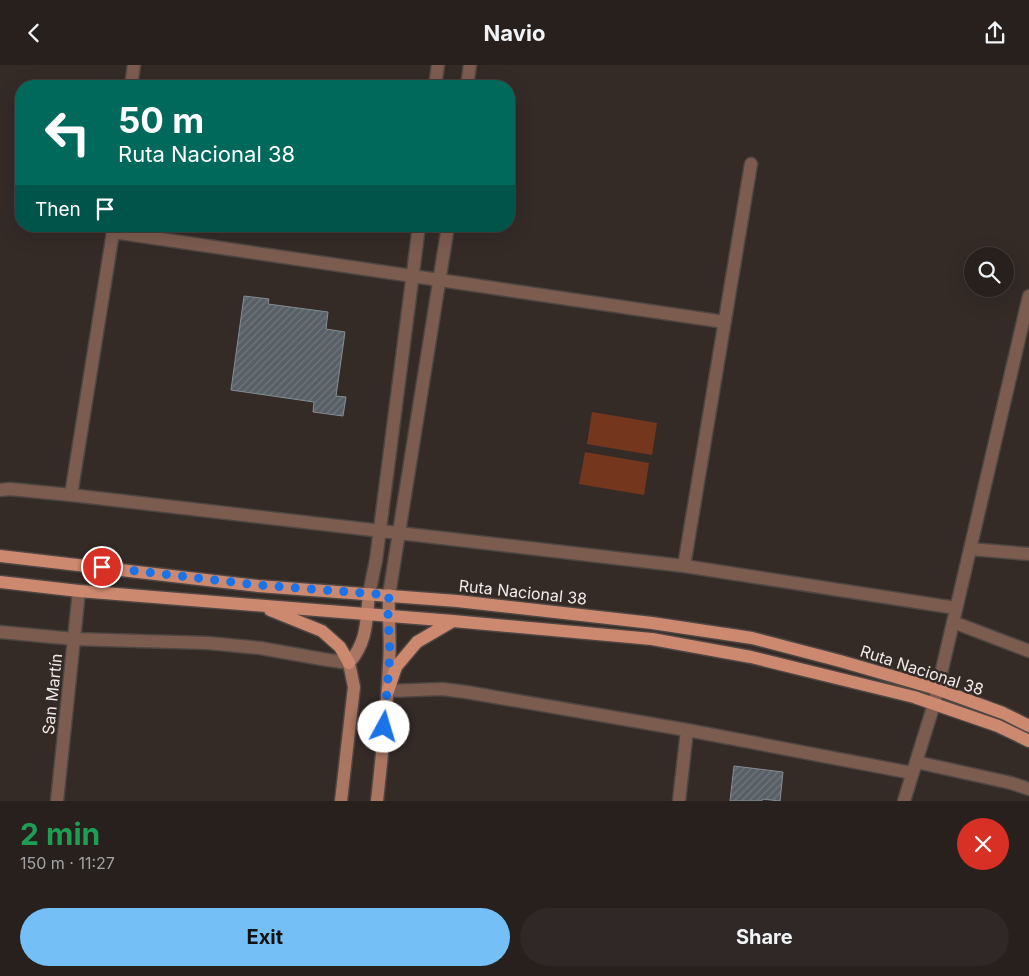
<!DOCTYPE html>
<meta charset="utf-8">
<style>
body{margin:0;font-family:Inter,sans-serif;background:#2f2826;color:#f1f3f6;height:100vh;display:flex;flex-direction:column;font-size:19px;white-space:nowrap}
*{box-sizing:border-box;margin:0}
p{font-size:16px;color:#a4a3a4}
.icon{flex:none;width:28px;height:28px;fill:none;stroke:currentColor;stroke-width:2;stroke-linecap:round;stroke-linejoin:round}
.map{position:relative;height:736px;overflow:hidden}
.side{display:flex;flex-direction:column;background:#27201d;flex:1}
.side>*{flex:none}
.guide{position:absolute;left:15px;top:15px;width:500px;height:152px;border-radius:20px;box-shadow:0 5px 20px #0002,0 0 0 1px #433e3b;background:#00695c;color:#fff;overflow:hidden}
.tools{position:absolute;left:964px;top:182px;display:grid;gap:10px}
.tools a{display:grid;place-items:center;width:50px;height:50px;border-radius:50%;background:#27201d;box-shadow:0 5px 20px #0002,0 0 0 1px #433e3b;font-size:25px}
.pin{position:absolute;display:grid;place-items:center;width:42px;height:42px;color:#fff;margin:-21px;border:2px solid #fff;border-radius:50%;box-shadow:0 1px 5px #0007}
.me{position:absolute;width:55px;margin:-28px;rotate:6deg;stroke-linejoin:round;filter:drop-shadow(0 0 4px #0008)}
.turn{display:flex;align-items:center;gap:18px;height:105px;padding:0 20px;font-size:22px}
.turn .icon{width:65px;height:65px;stroke-width:2.5}
.turn b{display:block;font-size:35px;line-height:42px}
.then{display:flex;align-items:center;height:48px;padding:0 20px;background:#0003;gap:10px;font-size:19px}
.round{display:grid;place-items:center;flex:none;width:52px;height:52px;border-radius:26px;background:#2f2826}
.summary{display:flex;align-items:center;justify-content:space-between;height:85px;padding:0 20px}
h1{font-size:30px;font-weight:700;line-height:38px;color:#1e9e55}
.action{display:flex;gap:10px;margin-top:auto;padding:10px 20px}
.action a{flex:1;height:58px;border-radius:30px;background:#74c0f6;color:#111;font-size:20px;font-weight:700;line-height:58px;text-align:center}
.action a+a{background:#2f2826;color:#f1f3f6}
header{display:flex;justify-content:space-between;align-items:center;height:65px;padding:0 20px;background:#27201d;font-size:22px;font-weight:700}
.map>svg:first-child{display:block}
.garden{fill:#75361e}
.building{fill:url(#building-hatch);stroke:#858e95}
.lines{fill:none;stroke-linecap:round;stroke-linejoin:round}
.street-casing{stroke:#4e4642;stroke-width:15}
.secondary-casing{stroke:#4e4642;stroke-width:15}
.primary-casing{stroke:#4e4642;stroke-width:15}
.street{stroke:#7d5c50;stroke-width:12}
.secondary{stroke:#aa7662;stroke-width:12}
.primary{stroke:#cd8970;stroke-width:12}
.route{stroke:#1a73e8;stroke-width:9;stroke-dasharray:0 16.2}
.labels{text-anchor:middle;dominant-baseline:central;stroke-width:5;stroke-linejoin:round;paint-order:stroke}
.street-label{font-size:16px;fill:#f1ebe9;stroke:#342b27}
</style>
<header><svg class="icon" aria-label="back" viewBox="0 0 24 24"><path d="M15 5l-7 7 7 7"/></svg>Navio<svg class="icon" aria-label="share" viewBox="0 0 24 24"><path d="M12 15V3M7 8l5-5 5 5M5 13v7h14v-7"/></svg></header>
<div class="map">
<svg width="1029" height="736" viewBox="0 0 1029 736">
<defs>
<pattern id="building-hatch" width="6" height="6" patternUnits="userSpaceOnUse" patternTransform="scale(1.25)"><rect width="6" height="6" fill="#586066"/><path d="M-1 1l2-2M0 6l6-6M5 7l2-2" fill="none" stroke="#70777c"/></pattern>
</defs>
<rect width="100%" height="100%" fill="#342b27"/>
<path class="garden" d="M592 347 657 358 652 390 587 379Z
M585 387 649 398 644 430 579 419Z"/>
<path class="building" d="M244 231 269 234 268 239 328 247 326 264 345 267 336 331 346 332 343 351 313 347 314 337 231 325Z
M734 701 783 707 780 736 762 734V736H730Z"/>
<g class="lines">
<defs>
<path id="street" d="M131 21 134 0
M435 21 438 0
M467 21 470 0
M113 167 725 257
M0 425 10 424 71 430 684 501 956 543
M71 430 114 161
M970 484 1029 489
M684 501 751 99
M369 529 376 495 419 161
M389 530 448 161
M953 557 1029 586
M0 567 74 574 208 578 260 583 322 594 349 598
M388 626 442 624 466 627 687 665 912 708
M916 697 1011 718 1029 724
M57 736 79 526
M679 736 687 665
M904 736 934 639 1029 231"/>
<path id="secondary" d="M341 736 354 622 349 598C368 576 366 556 369 529
M377 736C382 690 387 645 389 599 391 576 388 554 389 530"/>
<path id="primary" d="M0 491 258 521 457 536 652 558 752 573 840 596 937 624 1003 648 1029 661
M0 517 79 526 453 556 652 574 751 592 914 632 998 661 1029 676
M270 545 322 566 340 582 349 598
M388 626 396 602 417 577 453 556"/>
</defs>
<use href="#street" class="street-casing"/>
<use href="#secondary" class="secondary-casing"/>
<use href="#primary" class="primary-casing"/>
<use href="#street" class="street"/>
<use href="#secondary" class="secondary"/>
<use href="#primary" class="primary"/>
</g>
<g class="lines">
<path class="route" d="M102 502 258 520 389 530 388 551 390 589 384 662"/>
</g>
<g class="labels">
<g class="street-label">
<text transform="translate(523 527) rotate(6)">Ruta Nacional 38</text>
<text transform="translate(922 605) rotate(18)">Ruta Nacional 38</text>
<text transform="translate(52 629) rotate(-84)">San Martín</text>
</g>
</g>
</svg>
<div class="tools">
<a><svg class="icon" aria-label="search" viewBox="0 0 24 24"><circle cx="10" cy="10" r="6"/><path d="M15 15l6 6"/></svg></a>
</div>
<div class="pin" style="left:102px;top:502px;background:#d93025"><svg class="icon" aria-label="arrive" viewBox="0 0 24 24"><path d="M6 21V4h12l-3 4 3 4H6"/></svg></div>
<svg class="me" style="left:384px;top:662px" viewBox="-20 -20 40 40"><circle r="19" fill="#fff"/><path d="M0-13L10 11 0 6-10 11z" fill="#1a73e8"/></svg>
<div class="guide">
<div class="turn"><svg class="icon" aria-label="left" viewBox="0 0 24 24"><path d="M17 20v-9H6M10 6l-5 5 5 5"/></svg><div><b>50 m</b>Ruta Nacional 38</div></div>
<div class="then">Then<svg class="icon" aria-label="arrive" viewBox="0 0 24 24"><path d="M6 21V4h12l-3 4 3 4H6"/></svg></div>
</div>
</div>
<section class="side">
<div class="summary"><div><h1>2 min</h1><p>150 m · 11:27</p></div><a class="round" style="background:#d93025;color:#fff"><svg class="icon" aria-label="close" viewBox="0 0 24 24"><path d="M6 6l12 12M18 6L6 18"/></svg></a></div>
<div class="action"><a>Exit</a><a>Share</a></div>
</section>
